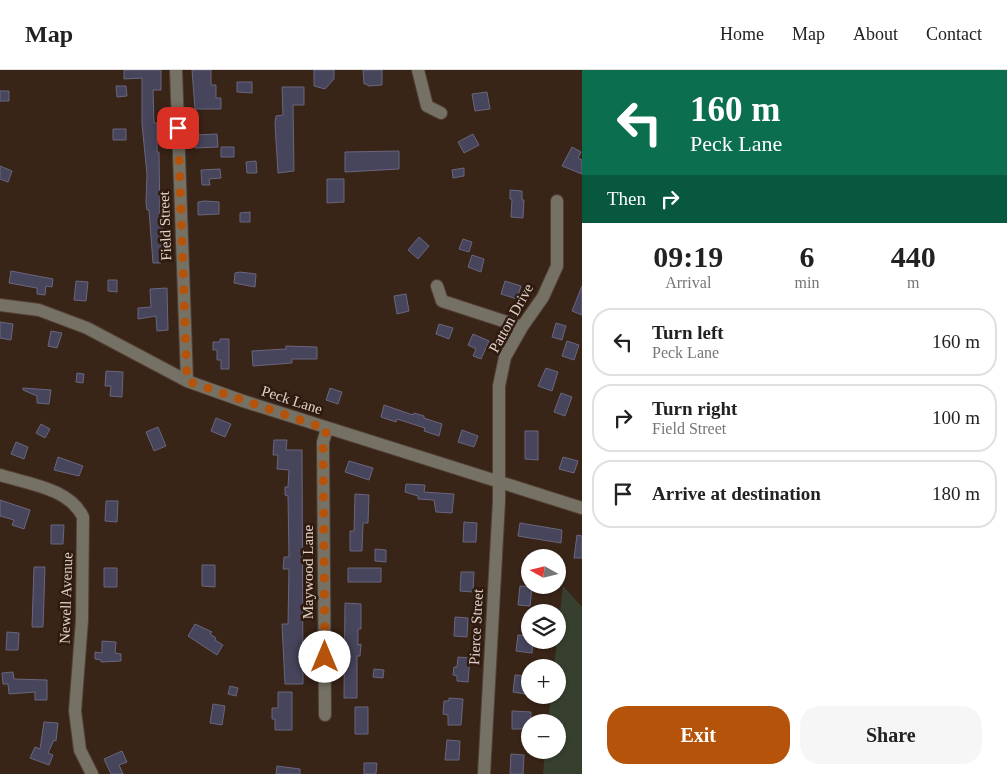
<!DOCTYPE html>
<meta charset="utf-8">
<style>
body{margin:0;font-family:Georgia,serif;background:#f6f6f6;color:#222;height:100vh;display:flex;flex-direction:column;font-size:19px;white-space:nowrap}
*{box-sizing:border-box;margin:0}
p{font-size:16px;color:#767676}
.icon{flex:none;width:28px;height:28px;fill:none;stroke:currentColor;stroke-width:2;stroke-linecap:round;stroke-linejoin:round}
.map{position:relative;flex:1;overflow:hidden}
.panel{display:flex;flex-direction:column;background:#fff;width:425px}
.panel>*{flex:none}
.top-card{background:#0b6e4f;color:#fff;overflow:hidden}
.needle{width:32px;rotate:278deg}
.tools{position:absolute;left:521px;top:479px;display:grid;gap:10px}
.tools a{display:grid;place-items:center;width:45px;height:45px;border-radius:50%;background:#fff;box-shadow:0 1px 4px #0004;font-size:25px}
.pin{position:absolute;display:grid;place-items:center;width:42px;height:42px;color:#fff;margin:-21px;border-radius:10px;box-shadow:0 2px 8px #0006}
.me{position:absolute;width:55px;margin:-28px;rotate:0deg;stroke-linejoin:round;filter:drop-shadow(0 0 4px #0008)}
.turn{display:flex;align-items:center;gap:18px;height:105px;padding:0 25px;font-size:22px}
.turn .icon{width:65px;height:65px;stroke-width:2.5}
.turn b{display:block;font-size:35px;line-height:42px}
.then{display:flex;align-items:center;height:48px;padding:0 25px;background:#0003;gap:10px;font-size:19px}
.eta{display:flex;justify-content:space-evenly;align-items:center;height:85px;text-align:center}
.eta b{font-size:30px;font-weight:700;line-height:35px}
.cta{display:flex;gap:10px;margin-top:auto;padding:10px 25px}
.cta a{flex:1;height:58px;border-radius:20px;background:#b45309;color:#fff;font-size:20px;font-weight:700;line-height:58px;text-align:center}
.cta a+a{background:#f6f6f6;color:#222}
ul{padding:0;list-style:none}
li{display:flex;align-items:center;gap:15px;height:68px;margin:0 10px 8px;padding:0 15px;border:2px solid #e0e0e0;border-radius:20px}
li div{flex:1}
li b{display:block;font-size:19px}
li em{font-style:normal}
header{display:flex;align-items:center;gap:30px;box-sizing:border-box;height:70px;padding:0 25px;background:#fff;border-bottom:1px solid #e0e0e0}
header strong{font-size:24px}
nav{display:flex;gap:28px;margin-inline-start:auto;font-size:18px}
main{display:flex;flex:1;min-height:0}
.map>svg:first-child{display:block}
.green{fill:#37402f}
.building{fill:#47455b;stroke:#69667e}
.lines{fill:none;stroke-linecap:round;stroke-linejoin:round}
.minor-casing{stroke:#544034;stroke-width:14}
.minor{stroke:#757165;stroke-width:12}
.route{stroke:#b45309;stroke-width:9;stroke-dasharray:0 16.2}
.labels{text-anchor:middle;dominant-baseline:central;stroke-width:5;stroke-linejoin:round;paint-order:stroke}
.street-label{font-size:15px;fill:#e0d2ca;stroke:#2e1a0f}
</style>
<header>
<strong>Map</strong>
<nav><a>Home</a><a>Map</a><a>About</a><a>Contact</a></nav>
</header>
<main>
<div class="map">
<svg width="582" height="704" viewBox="0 0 582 704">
<rect width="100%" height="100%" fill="#392418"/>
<path class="green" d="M563 516 582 537V704H543L545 680H558V652H548L551 625H558V598L554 597Z"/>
<path class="building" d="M124 0H161V20H153L154 53H157V82H159L160 151H162L164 174V188H161V193H153L149 140H147L146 133 147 104 142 54V8L124 9Z
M192 0H211V15H216V28H221V39H195Z
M314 0H334V9L325 19 314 16Z
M363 0H382V15L368 16 367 14H364Z
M237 12H252V23L237 22Z
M116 16H126L127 26 117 27Z
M282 17H304V35H293L294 101 278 103 275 54 276 46 283 45Z
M0 21H9V31H0Z
M487 22 490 39 475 41 472 24Z
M113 59H126V70H113Z
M217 64 218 77 195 78V65Z
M473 64 479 75 464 83 458 72Z
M221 77H234V87H221Z
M572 77 581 82 578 88 582 90V104L562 96Z
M399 81V99L345 102V82Z
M256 91 257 103H247L246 92Z
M0 96 12 101 8 112 0 109Z
M464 98V106L453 108 452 100Z
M220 99 221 108 209 109 210 115H202L201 100Z
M327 109H344V132L327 133Z
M510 120 522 121V130H524L523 148 511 147 512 129H510Z
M205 131 219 132V144L198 145V132Z
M250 142V152H240V143Z
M419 167 429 176 418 189 408 180Z
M463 169 472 172 469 182 459 179Z
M472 185 484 189 481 202 468 197Z
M11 201 53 209 52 217 46 216 45 225 37 224V218L9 213Z
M240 202 256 204 255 217 234 213 235 203Z
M108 210H117V222L108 221Z
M76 211 88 212 86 231 74 230Z
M505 211 521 216 517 229 501 224Z
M582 216V245L572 241Z
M167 218 168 260 157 261 156 246 138 249V238L151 237 150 219Z
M406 224 409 241 397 244 394 226Z
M0 252 13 254 11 270 0 268Z
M556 253 566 256 562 270 552 267Z
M439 254 453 258 449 269 436 264Z
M51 261 62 263 57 278 48 276Z
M473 264 489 271 481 289 473 286 476 279 468 275Z
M220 269H229V299H221V290H217V280H213V272H220Z
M567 271 579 275 574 290 562 286Z
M286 276 317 277V289H292V293L253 296 252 281 286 279Z
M546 298 558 302 552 321 538 316Z
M106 301 123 302 122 327 110 326 111 316H105Z
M77 303 84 304 83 313 76 312Z
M23 318 51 320 49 334 37 333V326L23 320Z
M330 318 342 322 338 334 326 330Z
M561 323 572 327 565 346 554 342Z
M384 335 413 345 414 343 424 346V348L442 354 439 366 424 361 425 358 397 349 396 352 381 347Z
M216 348 231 354 225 367 211 361Z
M41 354 50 359 45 368 36 363Z
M158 357 166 376 154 381 146 362Z
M462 360 478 366 474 377 458 372Z
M525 361H538V390L525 389Z
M274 370H287L286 380H302L303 614H285L282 554H288L289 499H283L284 487H289L288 426 285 425V417H288L289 400 277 399 278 385H273Z
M16 372 28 377 24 389 11 384Z
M58 387 83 396 79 406 54 400Z
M563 387 578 391 574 403 559 399Z
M349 391 373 398 369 410 345 402Z
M406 414 425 415 424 422 454 424 452 443 436 442 434 430 418 429V426L405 422Z
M355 424 369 425 368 453H363L362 481H350V461H354Z
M0 430 30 440 24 459 12 455 14 450 0 446Z
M106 431H118L117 452 105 451Z
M464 452 477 453 476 472H463Z
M520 453 562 460 561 473 518 466Z
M51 455H64L63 474H51Z
M577 465 582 466V488H574Z
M375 479 386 480V492L375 491Z
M202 495H215V517L202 516Z
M34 497H45L43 557H32Z
M104 498H117V517H104Z
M348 498H381V512H348Z
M461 502H474L473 522 460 521Z
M520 516 532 517 530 536 518 535Z
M345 533 361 534V559H358V575L361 574 360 586H357V628H344Z
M455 547 468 548 467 567 454 566Z
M195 554 212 562 210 564 216 568 215 570 223 575 217 585 188 566Z
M7 562 19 563 18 580H6Z
M518 565 530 566V570H533L532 583 516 581Z
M102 571 116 572 115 583 121 584V591L101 592V590L95 589V582L102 583Z
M458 587 470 588 468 612 457 611V606L453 605 454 597H457Z
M374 599 384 600 383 608 373 607Z
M13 602 14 609 47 610V630H35V622L9 624 8 614H3L2 603Z
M515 605 528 606 525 624 513 622Z
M230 616 238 618 236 626 228 624Z
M278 622H292V660H275V649H272V638H278Z
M449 628 463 629 461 655H448V645L443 644 444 631H449Z
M213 634 225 636 222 655 210 653Z
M355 637H368V664H355Z
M512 641 531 642 530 659H512Z
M44 652 58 653 56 671 54 670 48 683 53 685 49 695 30 688 35 677 40 679Z
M447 670 460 671 459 690H445Z
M122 681 127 692 119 695 123 704H111L104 689Z
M511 684 524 685 523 704H510Z
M364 693H377L376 704H364Z
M277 696 300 699V704H276Z"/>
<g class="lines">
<defs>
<path id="minor" d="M176 0 187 311
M418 0 427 36 441 43
M437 216 442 231 522 257
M0 235 39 240 87 258 187 311 243 331 582 438
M0 405C28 414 69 418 83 447L82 550 75 641 80 680 92 704
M325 645 323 372 327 359
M484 704 499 431V316L505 287 522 257 543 227 557 196V131"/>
</defs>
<use href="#minor" class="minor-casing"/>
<use href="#minor" class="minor"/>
</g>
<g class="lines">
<path class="route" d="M178 58 187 311 327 359 323 372 325 587"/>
</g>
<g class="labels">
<g class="street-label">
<text transform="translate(165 156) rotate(-92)">Field Street</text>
<text transform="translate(511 248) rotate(-61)">Patton Drive</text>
<text transform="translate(292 330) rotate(18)">Peck Lane</text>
<text transform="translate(308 502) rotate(-90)">Maywood Lane</text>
<text transform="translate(66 528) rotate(-88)">Newell Avenue</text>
<text transform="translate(476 557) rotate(-87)">Pierce Street</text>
</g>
</g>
</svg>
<div class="tools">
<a><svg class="needle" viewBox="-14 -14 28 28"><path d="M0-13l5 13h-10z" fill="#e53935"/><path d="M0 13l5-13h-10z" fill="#767676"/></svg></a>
<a><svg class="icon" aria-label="layers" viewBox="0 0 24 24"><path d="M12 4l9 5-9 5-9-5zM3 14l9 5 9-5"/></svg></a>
<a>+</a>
<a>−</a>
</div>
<div class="pin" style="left:178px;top:58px;background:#d93025"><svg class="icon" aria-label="arrive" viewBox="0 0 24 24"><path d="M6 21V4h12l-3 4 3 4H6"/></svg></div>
<svg class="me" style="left:325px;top:587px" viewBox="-20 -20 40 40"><circle r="19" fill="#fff"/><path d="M0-13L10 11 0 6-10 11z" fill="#b45309"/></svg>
</div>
<section class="panel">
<div class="top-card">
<div class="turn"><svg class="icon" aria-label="left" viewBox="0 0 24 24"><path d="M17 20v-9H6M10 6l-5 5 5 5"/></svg><div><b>160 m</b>Peck Lane</div></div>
<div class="then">Then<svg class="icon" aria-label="right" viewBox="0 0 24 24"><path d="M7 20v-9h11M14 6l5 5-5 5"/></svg></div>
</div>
<div class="eta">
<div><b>09:19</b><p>Arrival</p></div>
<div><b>6</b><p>min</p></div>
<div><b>440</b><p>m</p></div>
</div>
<ul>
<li><svg class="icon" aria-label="left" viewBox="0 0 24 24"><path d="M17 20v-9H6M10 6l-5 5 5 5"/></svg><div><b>Turn left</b><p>Peck Lane</p></div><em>160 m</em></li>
<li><svg class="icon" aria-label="right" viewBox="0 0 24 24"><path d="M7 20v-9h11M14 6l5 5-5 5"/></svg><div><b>Turn right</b><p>Field Street</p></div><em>100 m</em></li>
<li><svg class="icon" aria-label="arrive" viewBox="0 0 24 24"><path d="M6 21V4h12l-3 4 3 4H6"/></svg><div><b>Arrive at destination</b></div><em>180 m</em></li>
</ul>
<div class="cta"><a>Exit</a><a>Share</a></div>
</section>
</main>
